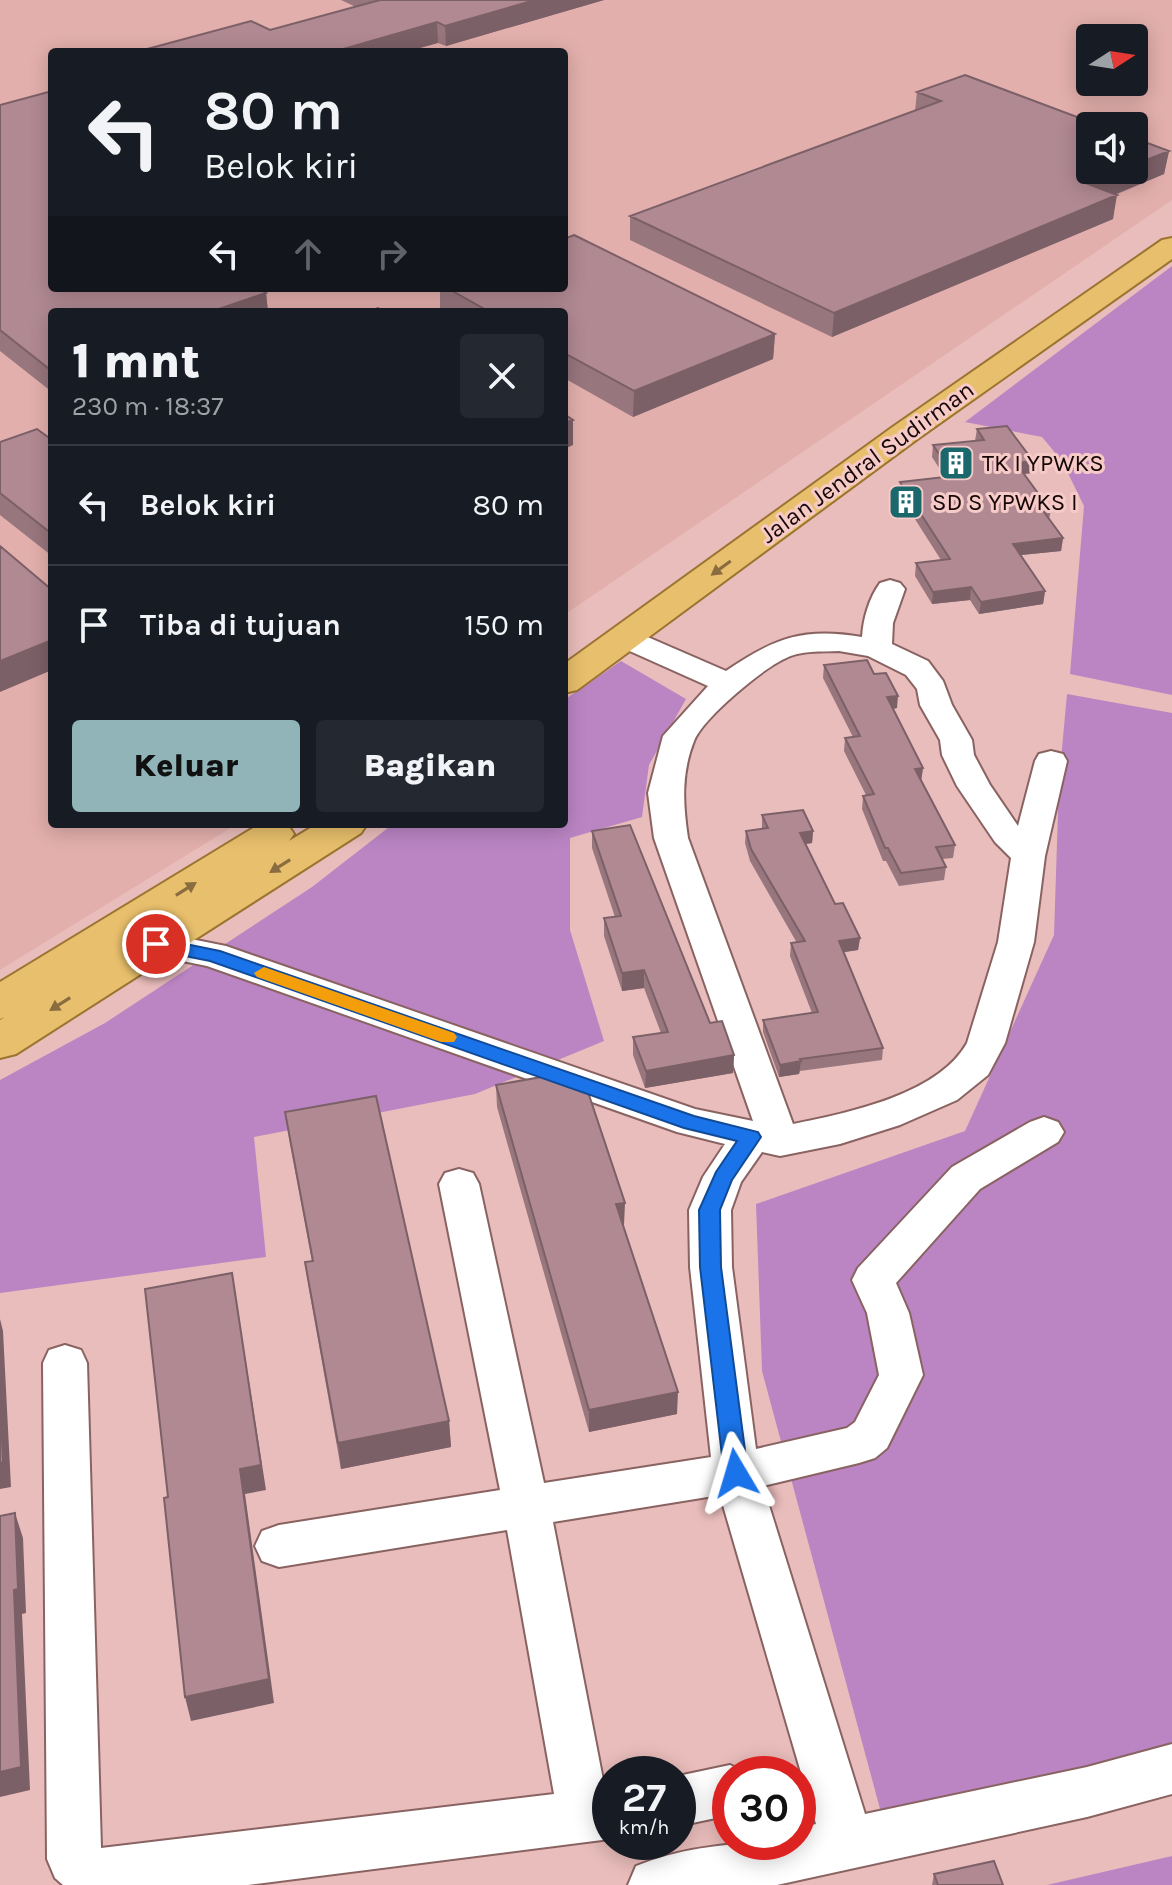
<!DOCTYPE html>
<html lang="id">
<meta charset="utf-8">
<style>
body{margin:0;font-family:Karla,sans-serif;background:#242831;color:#f1f3f6;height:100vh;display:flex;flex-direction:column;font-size:30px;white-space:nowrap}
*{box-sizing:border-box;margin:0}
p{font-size:26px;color:#9ea1a6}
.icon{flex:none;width:44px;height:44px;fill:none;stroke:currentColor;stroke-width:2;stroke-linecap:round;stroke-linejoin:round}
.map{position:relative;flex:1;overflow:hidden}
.details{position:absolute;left:48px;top:308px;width:520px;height:520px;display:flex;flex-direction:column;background:#171b24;border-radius:8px;box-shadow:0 4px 20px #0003}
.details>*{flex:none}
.hud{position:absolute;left:48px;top:48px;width:520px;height:244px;border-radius:8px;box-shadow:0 4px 20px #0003;background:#171b24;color:#f1f3f6;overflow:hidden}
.needle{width:52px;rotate:78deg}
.tools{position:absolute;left:1076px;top:24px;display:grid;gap:16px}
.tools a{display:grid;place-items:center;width:72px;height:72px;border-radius:8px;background:#171b24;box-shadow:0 4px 20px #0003;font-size:40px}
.speed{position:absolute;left:592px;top:1756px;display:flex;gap:16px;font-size:40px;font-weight:700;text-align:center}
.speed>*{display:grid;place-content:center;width:104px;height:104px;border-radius:50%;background:#171b24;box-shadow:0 4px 20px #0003;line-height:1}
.speed small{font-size:20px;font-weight:400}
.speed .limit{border:12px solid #d22;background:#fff;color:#111}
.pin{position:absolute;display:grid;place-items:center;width:68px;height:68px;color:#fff;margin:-34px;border:4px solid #fff;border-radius:50%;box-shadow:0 2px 8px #0007}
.me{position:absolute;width:88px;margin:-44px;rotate:353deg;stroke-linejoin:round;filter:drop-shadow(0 0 6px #0008)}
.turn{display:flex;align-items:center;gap:28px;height:168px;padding:0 24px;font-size:36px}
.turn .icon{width:104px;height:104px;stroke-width:2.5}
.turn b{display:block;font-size:56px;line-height:68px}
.lanes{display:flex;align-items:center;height:76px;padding:0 24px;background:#0003;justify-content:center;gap:40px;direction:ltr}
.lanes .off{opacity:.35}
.round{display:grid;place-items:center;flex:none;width:84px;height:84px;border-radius:8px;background:#242831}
.summary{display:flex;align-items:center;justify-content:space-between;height:136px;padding:0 24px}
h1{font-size:48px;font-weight:800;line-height:60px}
.action{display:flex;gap:16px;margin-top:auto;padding:16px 24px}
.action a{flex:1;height:92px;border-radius:8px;background:#90b4b8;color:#111;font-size:32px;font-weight:800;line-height:92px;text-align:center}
.action a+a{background:#242831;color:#f1f3f6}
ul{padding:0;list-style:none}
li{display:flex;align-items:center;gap:24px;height:120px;padding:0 24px;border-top:2px solid #363941}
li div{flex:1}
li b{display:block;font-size:30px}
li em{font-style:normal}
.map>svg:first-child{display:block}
.built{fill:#e2afac;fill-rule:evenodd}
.green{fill:#bb85c4}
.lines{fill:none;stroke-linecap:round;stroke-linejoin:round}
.minor-casing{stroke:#896361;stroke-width:4}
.trunk-casing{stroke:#9b7431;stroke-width:4}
.minor{fill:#fff;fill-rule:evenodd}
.trunk{fill:#e8bf6c;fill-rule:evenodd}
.wall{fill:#98767e}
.shaded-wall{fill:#7c6067}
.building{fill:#b18993;stroke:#7c6067;stroke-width:2}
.oneway{fill:#896c3f}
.route{fill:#1a73e8;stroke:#114b97;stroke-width:2}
.slow{fill:#f59e0b}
.labels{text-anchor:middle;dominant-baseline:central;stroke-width:6;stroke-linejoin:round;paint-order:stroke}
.far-street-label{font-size:24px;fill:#150707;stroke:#f6cac7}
.far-poi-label{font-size:24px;fill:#150707;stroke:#f6cac7;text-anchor:start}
</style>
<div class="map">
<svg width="1172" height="1885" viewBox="0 0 1172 1885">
<rect width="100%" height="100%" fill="#e9bdbb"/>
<path class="built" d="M0 0H1172V200L564 615V312H52V824H237L0 970ZM1090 38H1134V82H1090ZM52 52H564V288H52ZM1090 126H1134V170H1090Z"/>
<path class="green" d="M1172 266V695L1070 674 1084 506 1062 461 1042 437 965 422Z
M621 661 686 699 649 765 642 817 570 838V930L604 1041 475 1094 254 1137 266 1257 0 1293V1080L105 1023 312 887 393 824H564V700Z
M1067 694 1172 713V1753L883 1820 762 1371 756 1204 965 1131 1054 935 1059 781Z
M1172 1856V1885H1047Z"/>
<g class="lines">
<defs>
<path id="minor" d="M890 580 900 583 905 589 893 623 892 644 928 661 943 681 952 705 972 740 974 755 990 785 1018 826 1035 761 1039 754 1051 751 1063 754 1067 761 1045 856 1034 942 1005 1043 988 1075 957 1100 900 1125 840 1144 780 1156 762 1152 741 1182 731 1210 732 1267 756 1449 847 1428 855 1422 879 1375 867 1313 852 1280 858 1268 952 1167 1030 1122 1044 1117 1058 1122 1064 1132 1058 1142 980 1189 896 1283 909 1313 923 1375 887 1448 875 1458 859 1463 763 1486 865 1814 1087 1767 1172 1744V1794L1087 1817 777 1885H628L636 1866C688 1845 743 1842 798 1842V1828L816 1824 720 1495 553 1522 605 1790 610 1791V1839L248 1885H63L55 1878 47 1859 43 1363 49 1350 65 1345 81 1350 87 1363 101 1848 554 1794 507 1530 279 1567 262 1561 255 1546 262 1531 279 1525 500 1490 439 1184 445 1173 459 1169 473 1173 479 1184 544 1483 711 1457 690 1267 689 1210 703 1177 725 1144 677 1132 207 966 143 953 138 944 143 935 156 932 226 946 695 1109 753 1121 654 838 648 793 663 736 708 686 614 644 610 638 614 632 625 629 636 632 726 671C774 638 803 627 862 637 863 619 869 598 880 583ZM839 651 868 656 906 675 917 689 920 705 940 740 942 755 957 786 995 842 1011 858 998 942 967 1043C938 1095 847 1113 793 1124L688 838C683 804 681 774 694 741 703 718 761 670 784 659 801 650 821 652 839 651Z
M730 1765 749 1774H730V1815L678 1826V1776Z"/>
<path id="trunk" d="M1172 238V259L916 440 577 690 564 693V664L894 426 1162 240Z
M317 824H367L361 833 16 1054 0 1058V1020L5 1017 0 1019V982L258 825H288L294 834 289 841Z"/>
</defs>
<use href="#minor" class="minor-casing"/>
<use href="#trunk" class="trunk-casing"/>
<use href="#minor" class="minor"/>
<use href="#trunk" class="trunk"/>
</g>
<path class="wall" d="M341 0H604L446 46 438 43 270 30 356 7Z
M917 92 1169 151 1164 174 1115 195 1113 219 832 337 630 240V216L915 111Z
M0 105 52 288 266 293 268 312H52V392L0 351Z
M440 288H564L775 334 773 359 633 417 564 378V312H447L440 308Z
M977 429 1032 473 1024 474 1051 511 1049 519 1063 538 1061 551 1021 555 1045 591 1043 604 979 614 970 600 932 604 915 576 916 563 941 560 899 494 900 482 945 477 932 457 933 445 975 441Z
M52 440V556L0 515V442Z
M824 665 874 674 897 708 893 709 923 768 921 781 955 845 953 858 942 859 946 867 944 880 899 886 886 861H883L862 809 863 796 866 795 844 751 845 738 853 737 823 678Z
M762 815 813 831 812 843 805 844 835 904 860 938 858 950 844 952 883 1048 882 1060 800 1071 799 1074 779 1077 763 1032V1020L812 1013 790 956 791 943H797L750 861 745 843 746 831 762 829Z
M592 831 710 1023 734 1055 733 1073 645 1088 633 1055V1037L661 1033 644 988 622 991 604 936V918L615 917 592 848Z
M496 1085 624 1225 623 1226 677 1414 589 1432 497 1107Z
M285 1112 449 1421 451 1447 341 1469 309 1289 305 1262 312 1261 289 1138Z
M934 1874 1003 1885H932Z"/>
<path class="shaded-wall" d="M535 0H604L446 46 445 26Z
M437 22 438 43 406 52H333Z
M1169 151 1164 174 1084 207 1088 184 1123 170H1134V165Z
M1117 195 1113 219 832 337 834 313Z
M266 293 268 312H210Z
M775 334 773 359 633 417 634 391Z
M52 366V392L48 368Z
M573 420V445L564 449V423Z
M1033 461 1032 473 1014 475 1016 463Z
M1063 538 1061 551 1011 556 1013 544Z
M971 587 970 600 932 604 933 592Z
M1045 591 1043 604 979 614 981 602Z
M52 640V670L0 692V661Z
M898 696 897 708 886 710 887 697Z
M923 768 921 781 915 769Z
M813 831 812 843 799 845 800 833Z
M860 938 858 950 838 953 839 941Z
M644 970V988L622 991V973Z
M734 1055 733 1073 645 1088 646 1071Z
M801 1061 799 1074 779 1077 780 1065Z
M625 1203 624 1225 616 1227V1204Z
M232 1273 266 1490 245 1494 274 1703 191 1721 185 1697Z
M0 1319 3 1331 11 1487 0 1489Z
M678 1392 677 1414 589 1432V1410Z
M449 1421 451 1447 341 1469 338 1443Z
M15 1513 23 1538 26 1613 22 1614 30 1790 0 1797V1772L14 1590Z"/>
<path class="building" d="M380 0H535L445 26 437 22 333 52H136L251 21 270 30Z
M965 75 1101 126H1090V170H1123L1088 184 1117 195 834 313 630 216 941 101 917 92Z
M52 91V288H258L266 293 210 312H52V366L48 368 0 330V105Z
M1134 138 1169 151 1134 165Z
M574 235 775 334 634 391 564 353V312H490L447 288H564V239Z
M378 308 385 312H368Z
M564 414 573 420 564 423Z
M1007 426 1033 461 1016 463 1051 511 1044 512 1063 538 1013 544 1045 591 981 602 971 587 933 592 916 563 950 559 900 482 954 476 933 445 984 440 977 429Z
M37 429 52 440V534L0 493V442Z
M0 546 52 590V640L0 661Z
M867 660 874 674 886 673 898 696 887 697 923 768 915 769 955 845 936 847 946 867 901 873 888 848H885L863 796 874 794 845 738 860 736 824 665Z
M803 810 813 831 800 833 835 904 843 903 860 938 839 941 883 1048 800 1059 801 1061 780 1065 763 1020 818 1012 791 943 805 941 751 849 746 831 768 828 762 815Z
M630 825 710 1023 722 1021 734 1055 646 1071 633 1037 668 1032 644 970 622 973 604 918 621 916 592 831Z
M564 1073 584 1080 625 1203 616 1204 678 1392 589 1410 496 1085Z
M376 1096 449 1421 338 1443 305 1262 313 1261 285 1112Z
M232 1273 261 1465 240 1469 269 1679 185 1697 164 1498 168 1497 145 1289Z
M0 1396 3 1462 0 1463Z
M15 1513 18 1589 14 1590 21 1767 0 1772V1516Z
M994 1861 1003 1885H938L934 1874Z"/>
<defs><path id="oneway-solid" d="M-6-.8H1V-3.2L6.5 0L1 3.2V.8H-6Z" transform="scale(2)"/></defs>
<g class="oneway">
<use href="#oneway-solid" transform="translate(721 568) rotate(144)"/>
<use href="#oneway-solid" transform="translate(280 866) rotate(148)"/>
<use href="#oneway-solid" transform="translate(186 889) rotate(-32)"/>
<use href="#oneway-solid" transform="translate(60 1004) rotate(148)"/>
</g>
<path class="route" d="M156 938 220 951 694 1116 758 1132 761 1137 732 1180 720 1210 721 1267 748 1473 744 1480 736 1483 728 1480 724 1473 700 1267 699 1210 716 1172 737 1141 684 1128 210 961 150 949 147 944 150 940Z"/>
<path class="slow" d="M264 967 454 1033 457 1037 454 1042H441L257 977 254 973Z"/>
<defs>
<symbol id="building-square" viewBox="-11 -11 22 22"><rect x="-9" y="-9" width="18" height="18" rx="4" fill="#1a676c" stroke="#f6cac7"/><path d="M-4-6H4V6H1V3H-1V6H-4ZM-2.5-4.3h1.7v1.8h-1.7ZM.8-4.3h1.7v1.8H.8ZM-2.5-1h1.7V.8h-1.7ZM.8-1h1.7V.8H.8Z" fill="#fff"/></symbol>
</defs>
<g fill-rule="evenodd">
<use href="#building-square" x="936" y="443" width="40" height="40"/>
<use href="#building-square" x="886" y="482" width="40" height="40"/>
</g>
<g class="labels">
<g class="far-street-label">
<text transform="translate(867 462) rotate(-36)">Jalan Jendral Sudirman</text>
</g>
<g class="far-poi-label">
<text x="982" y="463">TK I YPWKS</text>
<text x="932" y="502">SD S YPWKS I</text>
</g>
</g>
</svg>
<div class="tools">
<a><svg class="needle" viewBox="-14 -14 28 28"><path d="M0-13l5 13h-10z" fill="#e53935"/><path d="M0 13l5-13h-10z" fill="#9ea1a6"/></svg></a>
<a><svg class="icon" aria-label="sound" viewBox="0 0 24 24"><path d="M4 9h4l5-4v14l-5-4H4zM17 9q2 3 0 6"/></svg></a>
</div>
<div class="speed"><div>27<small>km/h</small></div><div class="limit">30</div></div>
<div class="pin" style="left:156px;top:944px;background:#d93025"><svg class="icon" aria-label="arrive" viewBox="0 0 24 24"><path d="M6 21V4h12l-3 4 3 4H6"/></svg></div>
<svg class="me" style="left:736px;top:1473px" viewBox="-20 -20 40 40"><path d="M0-17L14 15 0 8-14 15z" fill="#1a73e8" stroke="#fff" stroke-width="4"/></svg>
<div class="hud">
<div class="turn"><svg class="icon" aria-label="left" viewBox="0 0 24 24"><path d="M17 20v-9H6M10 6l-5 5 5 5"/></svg><div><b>80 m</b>Belok kiri</div></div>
<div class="lanes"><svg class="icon" aria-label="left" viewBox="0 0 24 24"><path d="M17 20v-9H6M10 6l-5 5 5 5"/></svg><svg class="icon off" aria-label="ahead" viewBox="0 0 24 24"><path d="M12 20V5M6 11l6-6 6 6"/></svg><svg class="icon off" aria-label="right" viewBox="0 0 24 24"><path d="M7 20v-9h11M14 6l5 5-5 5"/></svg></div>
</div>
<section class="details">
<div class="summary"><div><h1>1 mnt</h1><p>230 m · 18:37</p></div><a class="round"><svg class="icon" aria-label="close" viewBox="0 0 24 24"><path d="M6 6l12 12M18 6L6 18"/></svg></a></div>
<ul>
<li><svg class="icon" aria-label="left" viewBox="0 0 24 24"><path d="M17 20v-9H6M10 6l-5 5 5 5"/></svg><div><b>Belok kiri</b></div><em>80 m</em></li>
<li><svg class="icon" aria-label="arrive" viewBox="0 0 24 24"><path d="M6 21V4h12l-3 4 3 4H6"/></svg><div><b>Tiba di tujuan</b></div><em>150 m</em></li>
</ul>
<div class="action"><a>Keluar</a><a>Bagikan</a></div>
</section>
</div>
